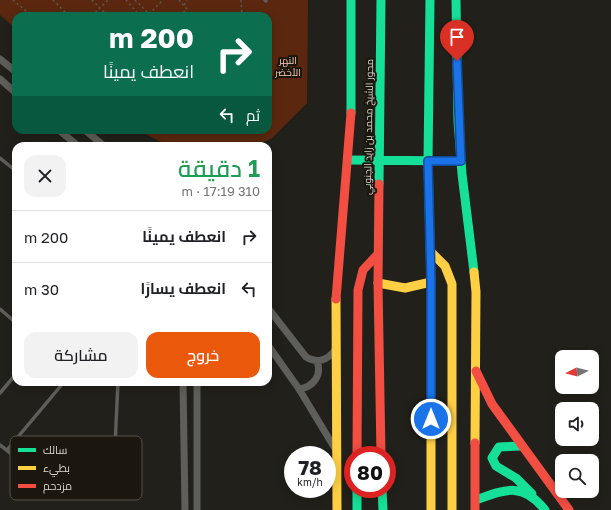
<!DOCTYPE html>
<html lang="ar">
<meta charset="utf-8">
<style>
body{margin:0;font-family:"Golos Text",Cairo,sans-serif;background:#f2f2f2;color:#202124;direction:rtl;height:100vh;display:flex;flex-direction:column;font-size:15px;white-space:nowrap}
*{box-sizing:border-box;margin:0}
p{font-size:13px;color:#757577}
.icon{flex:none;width:22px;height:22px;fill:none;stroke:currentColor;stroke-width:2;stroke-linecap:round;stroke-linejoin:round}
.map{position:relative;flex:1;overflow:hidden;direction:ltr}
.details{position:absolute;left:12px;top:142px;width:260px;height:244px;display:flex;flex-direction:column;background:#fff;border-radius:12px;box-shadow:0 2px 10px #0003;direction:rtl}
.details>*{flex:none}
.top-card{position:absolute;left:12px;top:12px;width:260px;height:122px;border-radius:12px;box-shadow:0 2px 10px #0003;direction:rtl;background:#0b6e4f;color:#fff;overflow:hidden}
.needle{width:26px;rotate:264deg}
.tools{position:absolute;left:555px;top:350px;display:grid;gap:8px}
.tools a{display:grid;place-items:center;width:44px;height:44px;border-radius:8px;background:#fff;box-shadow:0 2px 10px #0003;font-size:20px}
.speed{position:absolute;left:284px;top:446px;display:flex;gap:8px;font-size:20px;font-weight:700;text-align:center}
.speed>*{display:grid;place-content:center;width:52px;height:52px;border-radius:50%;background:#fff;box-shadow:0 2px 10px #0003;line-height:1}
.speed small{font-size:10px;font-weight:400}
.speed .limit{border:6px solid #d22;background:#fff;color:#111}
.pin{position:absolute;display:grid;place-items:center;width:34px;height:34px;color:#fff;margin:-41px -17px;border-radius:50% 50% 50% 0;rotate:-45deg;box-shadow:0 0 4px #0007}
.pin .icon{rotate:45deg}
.me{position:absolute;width:44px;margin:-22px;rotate:0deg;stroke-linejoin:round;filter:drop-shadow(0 0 3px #0008)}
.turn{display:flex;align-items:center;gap:14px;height:84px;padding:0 12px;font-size:18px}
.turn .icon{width:52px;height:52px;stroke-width:2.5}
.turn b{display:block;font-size:28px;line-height:34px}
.then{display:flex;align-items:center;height:38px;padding:0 12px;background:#0003;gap:8px;font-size:15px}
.round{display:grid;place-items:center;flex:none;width:42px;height:42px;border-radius:12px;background:#f2f2f2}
.summary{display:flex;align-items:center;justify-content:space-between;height:68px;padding:0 12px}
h1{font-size:24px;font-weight:600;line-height:30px;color:#1e9e55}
.action{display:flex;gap:8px;margin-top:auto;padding:8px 12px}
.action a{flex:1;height:46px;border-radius:12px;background:#ea580c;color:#fff;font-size:16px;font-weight:600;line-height:46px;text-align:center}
.action a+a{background:#f2f2f2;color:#202124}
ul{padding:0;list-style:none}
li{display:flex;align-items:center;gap:12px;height:52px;padding:0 12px;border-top:1px solid #e0e0e0}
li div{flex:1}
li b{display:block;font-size:15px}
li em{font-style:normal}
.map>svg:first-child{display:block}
.green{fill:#5b280f}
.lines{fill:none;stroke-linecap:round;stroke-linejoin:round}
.path{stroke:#5b5b58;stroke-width:1.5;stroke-dasharray:2 3;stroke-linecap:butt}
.lane{stroke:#5e5e5b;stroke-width:3.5}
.street{stroke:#5e5e5b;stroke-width:7}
.fast{stroke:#16e098;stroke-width:9}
.slow{stroke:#ffcf43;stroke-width:9}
.jam{stroke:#f24e42;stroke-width:9}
.route-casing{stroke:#114b97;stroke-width:10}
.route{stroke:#1a73e8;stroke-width:7}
.labels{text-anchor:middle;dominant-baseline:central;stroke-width:4;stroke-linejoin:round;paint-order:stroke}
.park-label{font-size:10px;fill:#f8c9b6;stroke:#1b170e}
.street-label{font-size:10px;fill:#dbd8d2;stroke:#1b170e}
.key{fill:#1b170e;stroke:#555149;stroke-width:1}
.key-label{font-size:11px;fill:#dbd8d2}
</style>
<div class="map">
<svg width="611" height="510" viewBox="0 0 611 510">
<rect width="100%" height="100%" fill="#21201a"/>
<path class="green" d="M0 0H308L307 103 271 139 252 146H169L138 130H268V16H16V29L0 15Z"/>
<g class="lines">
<path class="path" d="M13 0 32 16
M53 0 69 16
M92 0 108 16
M126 0 140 16
M135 0 149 14 163 0
M179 0 187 9 180 16
M241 0 242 16
M184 5 187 0
M92 16 108 0"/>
<path class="lane" d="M265 0 266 1
M0 158 16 171
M0 309 16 323
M0 393 16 374
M0 445 14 456 25 459 108 453 113 451 115 445 118 382
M7 450 64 382"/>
<path class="street" d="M0 59 16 72
M0 79 16 93
M59 130 78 146
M85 130 104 146
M268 308 306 357C317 364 328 360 335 350
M268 345 299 389 334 447
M183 382 185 510
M197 382V510
M299 389C314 387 322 375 317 361"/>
<path class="fast" d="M430 0 428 161 431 282V411
M456 0 458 121 462 174 474 272
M351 113V0
M348 160 461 161
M379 184 381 0
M521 446 499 447 492 458 496 466 516 478 532 494
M357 489V510
M382 489 383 510
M476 500C506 489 523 482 545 510"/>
<path class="slow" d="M431 252 445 266 452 284V510
M474 272 476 292 475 443
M378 283 405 288 431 282
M336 299 337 510
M431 411V510"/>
<path class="jam" d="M379 184 378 283 381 455
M336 299 351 113
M476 371 492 404 569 510
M357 455 358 290 363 270 378 254
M475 510V443"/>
</g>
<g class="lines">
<defs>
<path id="route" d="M431 419V282L428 161H461L457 61"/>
</defs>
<use href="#route" class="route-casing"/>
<use href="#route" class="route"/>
</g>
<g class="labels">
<g class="park-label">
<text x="288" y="60">النهر<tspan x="288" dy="12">الأخضر</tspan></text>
</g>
<g class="street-label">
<text transform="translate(368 127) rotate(-89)">محور الشيخ محمد بن زايد الجنوبي</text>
</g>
</g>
<rect x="10" y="436" width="132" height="64" rx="6" class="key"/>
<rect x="18" y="448" width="18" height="4" fill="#16e098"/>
<rect x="18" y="466" width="18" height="4" fill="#ffcf43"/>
<rect x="18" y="484" width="18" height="4" fill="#f24e42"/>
<g class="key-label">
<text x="43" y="454">سالك</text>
<text x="43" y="472">بطيء</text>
<text x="43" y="490">مزدحم</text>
</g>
</svg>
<div class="tools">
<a><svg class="needle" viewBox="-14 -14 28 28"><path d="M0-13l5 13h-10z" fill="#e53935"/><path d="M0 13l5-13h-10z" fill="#757577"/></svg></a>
<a><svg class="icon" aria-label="sound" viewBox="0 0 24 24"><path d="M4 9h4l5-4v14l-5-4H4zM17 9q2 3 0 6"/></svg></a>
<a><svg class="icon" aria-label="search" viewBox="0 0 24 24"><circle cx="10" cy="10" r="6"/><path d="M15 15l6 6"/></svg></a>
</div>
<div class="speed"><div>78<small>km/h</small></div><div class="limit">80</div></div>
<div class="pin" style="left:457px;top:61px;background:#d93025"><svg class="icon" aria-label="arrive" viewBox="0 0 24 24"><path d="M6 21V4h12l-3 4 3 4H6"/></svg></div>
<svg class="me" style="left:431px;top:419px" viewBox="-20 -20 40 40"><circle r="17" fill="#1a73e8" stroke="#fff" stroke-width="3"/><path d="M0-11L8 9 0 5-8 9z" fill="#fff"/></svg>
<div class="top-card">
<div class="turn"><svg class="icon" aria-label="right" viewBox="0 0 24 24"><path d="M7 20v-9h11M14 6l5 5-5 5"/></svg><div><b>200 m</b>انعطف يمينًا</div></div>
<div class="then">ثم<svg class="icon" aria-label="left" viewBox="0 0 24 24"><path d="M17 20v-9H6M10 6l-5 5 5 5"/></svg></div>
</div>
<section class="details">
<div class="summary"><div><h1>1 دقيقة</h1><p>310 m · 17:19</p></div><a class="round"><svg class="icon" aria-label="close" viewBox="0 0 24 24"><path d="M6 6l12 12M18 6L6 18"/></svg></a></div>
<ul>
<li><svg class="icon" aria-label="right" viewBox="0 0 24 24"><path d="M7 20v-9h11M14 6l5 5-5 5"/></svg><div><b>انعطف يمينًا</b></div><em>200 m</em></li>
<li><svg class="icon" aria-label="left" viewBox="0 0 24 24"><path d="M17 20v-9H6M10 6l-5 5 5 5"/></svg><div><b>انعطف يسارًا</b></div><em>30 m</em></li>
</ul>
<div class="action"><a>خروج</a><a>مشاركة</a></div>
</section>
</div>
